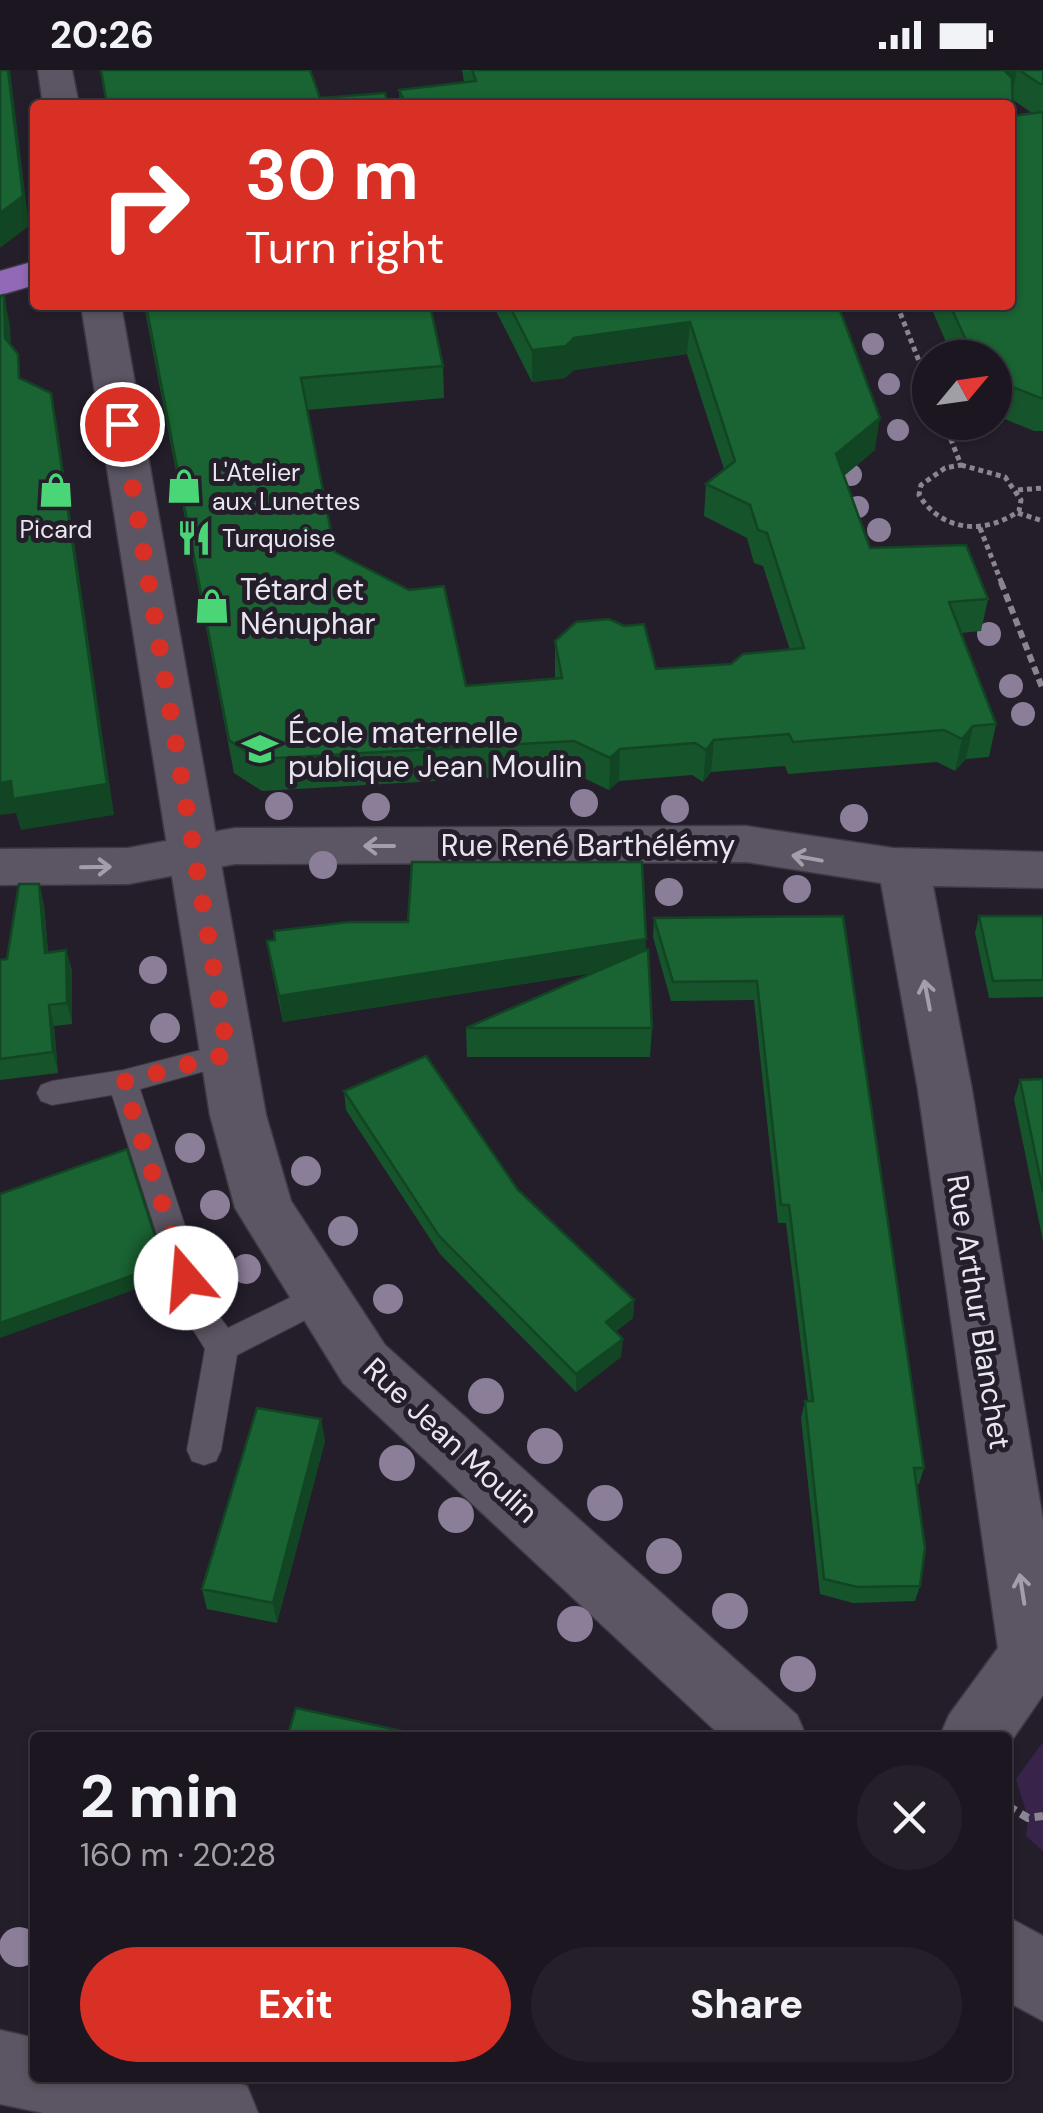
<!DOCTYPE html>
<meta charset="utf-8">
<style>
body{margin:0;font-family:"DM Sans",sans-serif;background:#241f29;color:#f1f3f6;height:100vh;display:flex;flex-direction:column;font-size:38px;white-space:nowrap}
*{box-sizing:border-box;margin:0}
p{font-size:32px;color:#a09fa5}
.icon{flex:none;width:55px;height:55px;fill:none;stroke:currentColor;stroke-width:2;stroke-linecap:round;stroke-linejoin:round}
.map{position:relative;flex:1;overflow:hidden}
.drawer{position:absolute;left:30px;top:1662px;width:982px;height:350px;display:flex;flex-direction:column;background:#1b1620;border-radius:10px;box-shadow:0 2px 8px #0004,0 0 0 2px #39353e}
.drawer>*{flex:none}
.top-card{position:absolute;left:30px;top:30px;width:985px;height:210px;border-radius:10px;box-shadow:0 2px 8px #0004,0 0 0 2px #39353e;background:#d93025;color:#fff;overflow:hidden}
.needle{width:65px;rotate:61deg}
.controls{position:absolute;left:912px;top:270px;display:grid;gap:20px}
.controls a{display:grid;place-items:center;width:100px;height:100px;border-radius:50%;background:#1b1620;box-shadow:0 2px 8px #0004,0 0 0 2px #39353e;font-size:50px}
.pin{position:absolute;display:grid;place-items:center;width:85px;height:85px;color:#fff;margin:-42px;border:5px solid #fff;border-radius:50%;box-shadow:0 2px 10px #0007}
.me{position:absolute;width:110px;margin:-55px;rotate:342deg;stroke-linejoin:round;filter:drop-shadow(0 0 8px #0008)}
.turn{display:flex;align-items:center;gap:35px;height:210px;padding:0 50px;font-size:45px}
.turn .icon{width:130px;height:130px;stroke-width:2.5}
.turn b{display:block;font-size:70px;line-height:85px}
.round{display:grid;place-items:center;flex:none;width:105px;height:105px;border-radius:52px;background:#241f29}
.summary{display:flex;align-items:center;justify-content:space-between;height:170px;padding:0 50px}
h1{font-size:60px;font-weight:800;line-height:75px}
.button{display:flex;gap:20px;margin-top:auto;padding:20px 50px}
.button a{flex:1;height:115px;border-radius:60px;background:#d93025;color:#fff;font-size:40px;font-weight:800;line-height:115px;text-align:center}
.button a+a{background:#241f29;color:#f1f3f6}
.status{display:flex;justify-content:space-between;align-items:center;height:70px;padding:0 50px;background:#1b1620;direction:ltr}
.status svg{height:28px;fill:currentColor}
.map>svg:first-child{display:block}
.green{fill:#38244a}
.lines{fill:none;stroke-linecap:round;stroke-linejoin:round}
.lane-casing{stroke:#3e3943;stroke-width:2}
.street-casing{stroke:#3e3943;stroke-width:3}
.secondary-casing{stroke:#3e3943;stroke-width:3}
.primary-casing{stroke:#3e3943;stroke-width:3}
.path-far2{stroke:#8a8590;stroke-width:5;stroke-dasharray:5 4;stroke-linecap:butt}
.path-far1{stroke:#8a8590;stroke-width:6;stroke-dasharray:8 5;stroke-linecap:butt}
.path{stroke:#8a8590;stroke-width:8;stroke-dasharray:9 6;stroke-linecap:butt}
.lane{fill:#5c5563;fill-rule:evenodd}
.street{fill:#5c5563;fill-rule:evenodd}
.secondary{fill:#5c5563;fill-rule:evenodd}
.primary{fill:#9269b6;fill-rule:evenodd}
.tree{fill:#8b7e98}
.wall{fill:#16552b;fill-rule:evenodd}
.shaded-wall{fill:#124523}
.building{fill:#1a6332;stroke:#124523;stroke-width:2.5}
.oneway{stroke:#a39ea9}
.route{stroke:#d93025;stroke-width:18;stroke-dasharray:0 32.4}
.labels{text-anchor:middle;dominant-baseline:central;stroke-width:10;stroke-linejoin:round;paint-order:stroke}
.far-poi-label{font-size:25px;fill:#eae6ef;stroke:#241e2b;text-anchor:start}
.poi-label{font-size:30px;fill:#eae6ef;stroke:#241e2b;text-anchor:start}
.street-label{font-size:30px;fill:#eae6ef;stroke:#241e2b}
</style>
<div class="status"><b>20:26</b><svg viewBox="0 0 49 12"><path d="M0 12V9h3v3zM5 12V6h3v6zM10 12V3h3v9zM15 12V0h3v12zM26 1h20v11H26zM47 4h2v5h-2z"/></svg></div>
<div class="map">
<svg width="1043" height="2043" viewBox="0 0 1043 2043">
<rect width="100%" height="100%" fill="#241e2b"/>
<path class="green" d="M1043 1672V1781L1026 1766 1028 1748 1016 1709Z"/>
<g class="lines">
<defs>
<path id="lane" d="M228 973 238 976 243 984 238 992 140 1019 211 1235 228 1258 318 1214 329 1218 334 1228 329 1238 237 1285 221 1380 216 1391 204 1395 192 1391 187 1380 205 1279 181 1240 112 1025 52 1035 41 1031 37 1023 41 1015 52 1011 123 1000Z"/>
<path id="street" d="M38 0H72L79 35H43Z
M746 756 893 778 1043 782V818L933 816 972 1020 1043 1450V1625L1008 1676V1668H939L949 1645 998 1578 918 1020 881 813 746 792 235 794 128 814 0 815V779L128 778 235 758Z
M0 1960 35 1968V2008H225L247 2016 258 2043H43L0 2034Z"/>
<path id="secondary" d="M81 235H121L266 1045 291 1131 385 1275 797 1645 807 1668H723L343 1313 235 1138 210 1045Z
M1008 1847 1043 1866V1951L1008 1932Z"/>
<path id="primary" d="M35 191V215L0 225V201Z"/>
</defs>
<use href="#lane" class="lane-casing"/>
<use href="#street" class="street-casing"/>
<use href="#secondary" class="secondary-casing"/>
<use href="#primary" class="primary-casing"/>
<path class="path-far2" d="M897 235 930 319
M944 352 961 395
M961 395 1005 407 1021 430 1019 441C985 465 942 462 919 425L921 415 945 398Z
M1018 420 1043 418
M1018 443 1043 451
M980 458 1002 514"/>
<path class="path-far1" d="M1001 512 1043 620"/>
<path class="path" d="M1008 1736 1028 1748 1043 1746"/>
<use href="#lane" class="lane"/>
<use href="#street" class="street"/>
<use href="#secondary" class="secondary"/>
<use href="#primary" class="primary"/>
</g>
<g class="tree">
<circle cx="873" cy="274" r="11"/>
<circle cx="889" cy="314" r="11"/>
<circle cx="898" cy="360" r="11"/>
<circle cx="851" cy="405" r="11"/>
<circle cx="858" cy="437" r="11"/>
<circle cx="879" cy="460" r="12"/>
<circle cx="989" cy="564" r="12"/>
<circle cx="1011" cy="616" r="12"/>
<circle cx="1023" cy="644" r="12"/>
<circle cx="584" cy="733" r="14"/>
<circle cx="279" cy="736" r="14"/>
<circle cx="376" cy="737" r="14"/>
<circle cx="675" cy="739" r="14"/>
<circle cx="854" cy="748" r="14"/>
<circle cx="323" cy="795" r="14"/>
<circle cx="797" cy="819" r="14"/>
<circle cx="669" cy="822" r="14"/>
<circle cx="153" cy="900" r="14"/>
<circle cx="165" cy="958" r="15"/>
<circle cx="190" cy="1078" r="15"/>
<circle cx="306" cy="1101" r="15"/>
<circle cx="215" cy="1135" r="15"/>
<circle cx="343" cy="1161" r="15"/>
<circle cx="246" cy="1199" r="15"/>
<circle cx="388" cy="1229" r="15"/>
<circle cx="486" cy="1326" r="18"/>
<circle cx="545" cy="1376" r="18"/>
<circle cx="397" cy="1393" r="18"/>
<circle cx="605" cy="1433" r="18"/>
<circle cx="456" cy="1445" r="18"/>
<circle cx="664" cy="1486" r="18"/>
<circle cx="730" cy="1541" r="18"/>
<circle cx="575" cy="1554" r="18"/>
<circle cx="798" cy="1604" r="18"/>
<circle cx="19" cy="1877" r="20"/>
</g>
<path class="wall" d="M462 0H1043V361H1034L995 345V288H953L930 235H1010V35H400L399 20 464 12ZM1013 30 1032 43 1013 46Z
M144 235H430L443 296 444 328 307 340 335 482 466 616 555 608V571L656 599 731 594 790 580 763 496 754 493 747 468 704 446 706 414 724 399 687 284 574 300 565 308 532 312 493 235H838L875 380 844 406 870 478 988 529 981 561 961 563 996 654 989 687 966 689 955 701 937 692 788 704 785 696 711 702 703 712 692 705 619 711 609 720 573 703 262 721 234 703Z
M39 814 44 835 48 883 66 880 72 901V954L54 956 58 1003 0 1010V890L7 889Z
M843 846 924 1398 919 1414H916L920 1516 915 1531 853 1533 820 1524 801 1348 805 1331H808L786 1153H778L754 930 671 931 653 867 654 848Z
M979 846H1043V927L989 928 975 863Z
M267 871 646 880 652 958 650 987H467L466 958 592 903 283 952 271 896Z
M1043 1009V1171L1014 1029 1020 1010Z
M344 1021 518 1120 634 1230 633 1248 615 1262 621 1287 576 1322 440 1184 346 1040Z
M321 1349 325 1371 277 1553 207 1539 202 1519Z"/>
<path class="shaded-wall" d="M8 0H10L29 156 0 178V143Z
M1013 0H1017L1011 29 1006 2Z
M4 225 10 256 12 299 5 268Z
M690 252 687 284 574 300 565 308 532 312V280L574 268Z
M51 323 57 354 114 745 21 760 16 743 0 745V713L11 711Z
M880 348 875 380 831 416 836 384Z
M973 656 966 689 955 701 962 669Z
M714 670 711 702 703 712 706 680Z
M620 679 619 711 609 720 610 688Z
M39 814 44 835 50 904 45 883Z
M646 869 645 895 283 952 279 926Z
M66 880 72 901V954L67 933Z
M49 935 54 956 58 1003 53 982Z
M164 1194 167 1208 0 1268V1253Z
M634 1230 633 1248 605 1270 606 1252Z
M623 1269 621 1287 576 1322V1304Z
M321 1349 325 1371 277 1553 273 1533Z"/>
<path class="building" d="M0 0H8L23 126 0 143Z
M101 0H310L320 28 385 23 388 35H107Z
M472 0H1013L1006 2 1012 8 1013 46 1043 42V329L995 310V288H974L950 235H1010V35H406L399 20 476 11Z
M1019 0H1043V14H1040Z
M4 225 5 268 18 284 19 308 51 323 107 714 13 729 11 711 0 713V226Z
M146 235H430L443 296 301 308 335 482 409 520 444 516 466 616 562 608 555 571 576 552 609 549 624 556 644 554 656 599 731 594 743 584 804 578 767 463 758 460 750 435 706 414 735 391 690 252 574 268 566 276 532 280 509 235H838L880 348 836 384 870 478 966 475 988 529 949 532 996 654 973 656 962 669 944 660 793 672 789 664 714 670 706 680 695 673 620 679 610 688 574 671 258 689 229 670Z
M412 792H642L646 869 279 926 267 871 275 870 274 861 349 852H408Z
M19 814H39L45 883 66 880 67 933 49 935 53 982 0 989V890L7 889Z
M843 846 924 1398H914L925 1478 920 1516 857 1517 824 1509 805 1331H813L789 1135H781L757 911 673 912 654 848Z
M979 846H1043V910L993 911Z
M648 879 652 958H466Z
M426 986 518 1120 634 1230 606 1252 623 1269 576 1304 439 1166 344 1021Z
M1043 1009V1122L1020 1010Z
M127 1079 164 1194 0 1253V1124Z
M257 1338 321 1349 273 1533 202 1519Z
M296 1638 434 1668H287Z"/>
<defs><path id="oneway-shaft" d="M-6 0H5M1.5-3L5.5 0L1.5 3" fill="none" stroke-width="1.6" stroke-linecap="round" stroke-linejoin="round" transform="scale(2.5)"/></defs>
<g class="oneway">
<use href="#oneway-shaft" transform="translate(379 776) rotate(180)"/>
<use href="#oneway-shaft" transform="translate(807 788) rotate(-170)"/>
<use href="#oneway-shaft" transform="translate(96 797) rotate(-1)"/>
<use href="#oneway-shaft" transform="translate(927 925) rotate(-101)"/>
<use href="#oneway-shaft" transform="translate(1022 1519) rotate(-99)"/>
</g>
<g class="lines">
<path class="route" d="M122 354 228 984 123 1012 186 1208"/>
</g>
<defs>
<symbol id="shop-bare" viewBox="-9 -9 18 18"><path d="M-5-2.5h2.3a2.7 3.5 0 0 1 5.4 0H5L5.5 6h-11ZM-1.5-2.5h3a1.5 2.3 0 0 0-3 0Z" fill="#4ad677" stroke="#241e2b" stroke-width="2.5" paint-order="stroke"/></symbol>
<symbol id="restaurant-bare" viewBox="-9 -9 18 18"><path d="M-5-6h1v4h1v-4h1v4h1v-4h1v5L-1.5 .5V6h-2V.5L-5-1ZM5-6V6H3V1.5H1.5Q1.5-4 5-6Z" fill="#4ad677" stroke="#241e2b" stroke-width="2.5" paint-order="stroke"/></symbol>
<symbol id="school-bare" viewBox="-9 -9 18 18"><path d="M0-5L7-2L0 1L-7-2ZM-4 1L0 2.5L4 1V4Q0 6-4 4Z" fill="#4ad677" stroke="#241e2b" stroke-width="2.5" paint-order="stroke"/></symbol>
</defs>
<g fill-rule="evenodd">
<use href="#shop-bare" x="159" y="391" width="50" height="50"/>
<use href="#shop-bare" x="31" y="395" width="50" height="50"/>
<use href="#restaurant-bare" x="169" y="443" width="50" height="50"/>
<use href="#shop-bare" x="187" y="511" width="50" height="50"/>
<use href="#school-bare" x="235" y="654" width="50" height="50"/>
</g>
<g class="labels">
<g class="far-poi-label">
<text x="212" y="402">L'Atelier<tspan x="212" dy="29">aux Lunettes</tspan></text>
<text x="56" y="459" text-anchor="middle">Picard</text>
<text x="222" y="468">Turquoise</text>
</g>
<g class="poi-label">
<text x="240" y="519">Tétard et<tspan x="240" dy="34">Nénuphar</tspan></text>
<text x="288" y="662">École maternelle<tspan x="288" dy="34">publique Jean Moulin</tspan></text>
</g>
<g class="street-label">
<text x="588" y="775">Rue René Barthélémy</text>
<text transform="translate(979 1242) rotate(81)">Rue Arthur Blanchet</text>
<text transform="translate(451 1370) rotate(43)">Rue Jean Moulin</text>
</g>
</g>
</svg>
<div class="controls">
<a><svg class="needle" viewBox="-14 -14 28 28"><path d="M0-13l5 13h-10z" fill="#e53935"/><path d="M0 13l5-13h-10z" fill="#a09fa5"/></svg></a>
</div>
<div class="pin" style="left:122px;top:354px;background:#d93025"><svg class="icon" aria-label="arrive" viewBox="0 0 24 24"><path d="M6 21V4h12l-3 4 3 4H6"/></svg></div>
<svg class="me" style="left:186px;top:1208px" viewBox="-20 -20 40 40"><circle r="19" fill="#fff"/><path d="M0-13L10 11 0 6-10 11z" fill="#d93025"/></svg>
<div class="top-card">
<div class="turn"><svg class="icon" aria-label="right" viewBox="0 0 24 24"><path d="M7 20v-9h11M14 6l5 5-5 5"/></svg><div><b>30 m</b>Turn right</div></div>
</div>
<section class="drawer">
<div class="summary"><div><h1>2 min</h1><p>160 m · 20:28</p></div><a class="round"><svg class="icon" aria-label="close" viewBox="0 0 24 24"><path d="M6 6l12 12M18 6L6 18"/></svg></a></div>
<div class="button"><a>Exit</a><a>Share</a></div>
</section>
</div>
